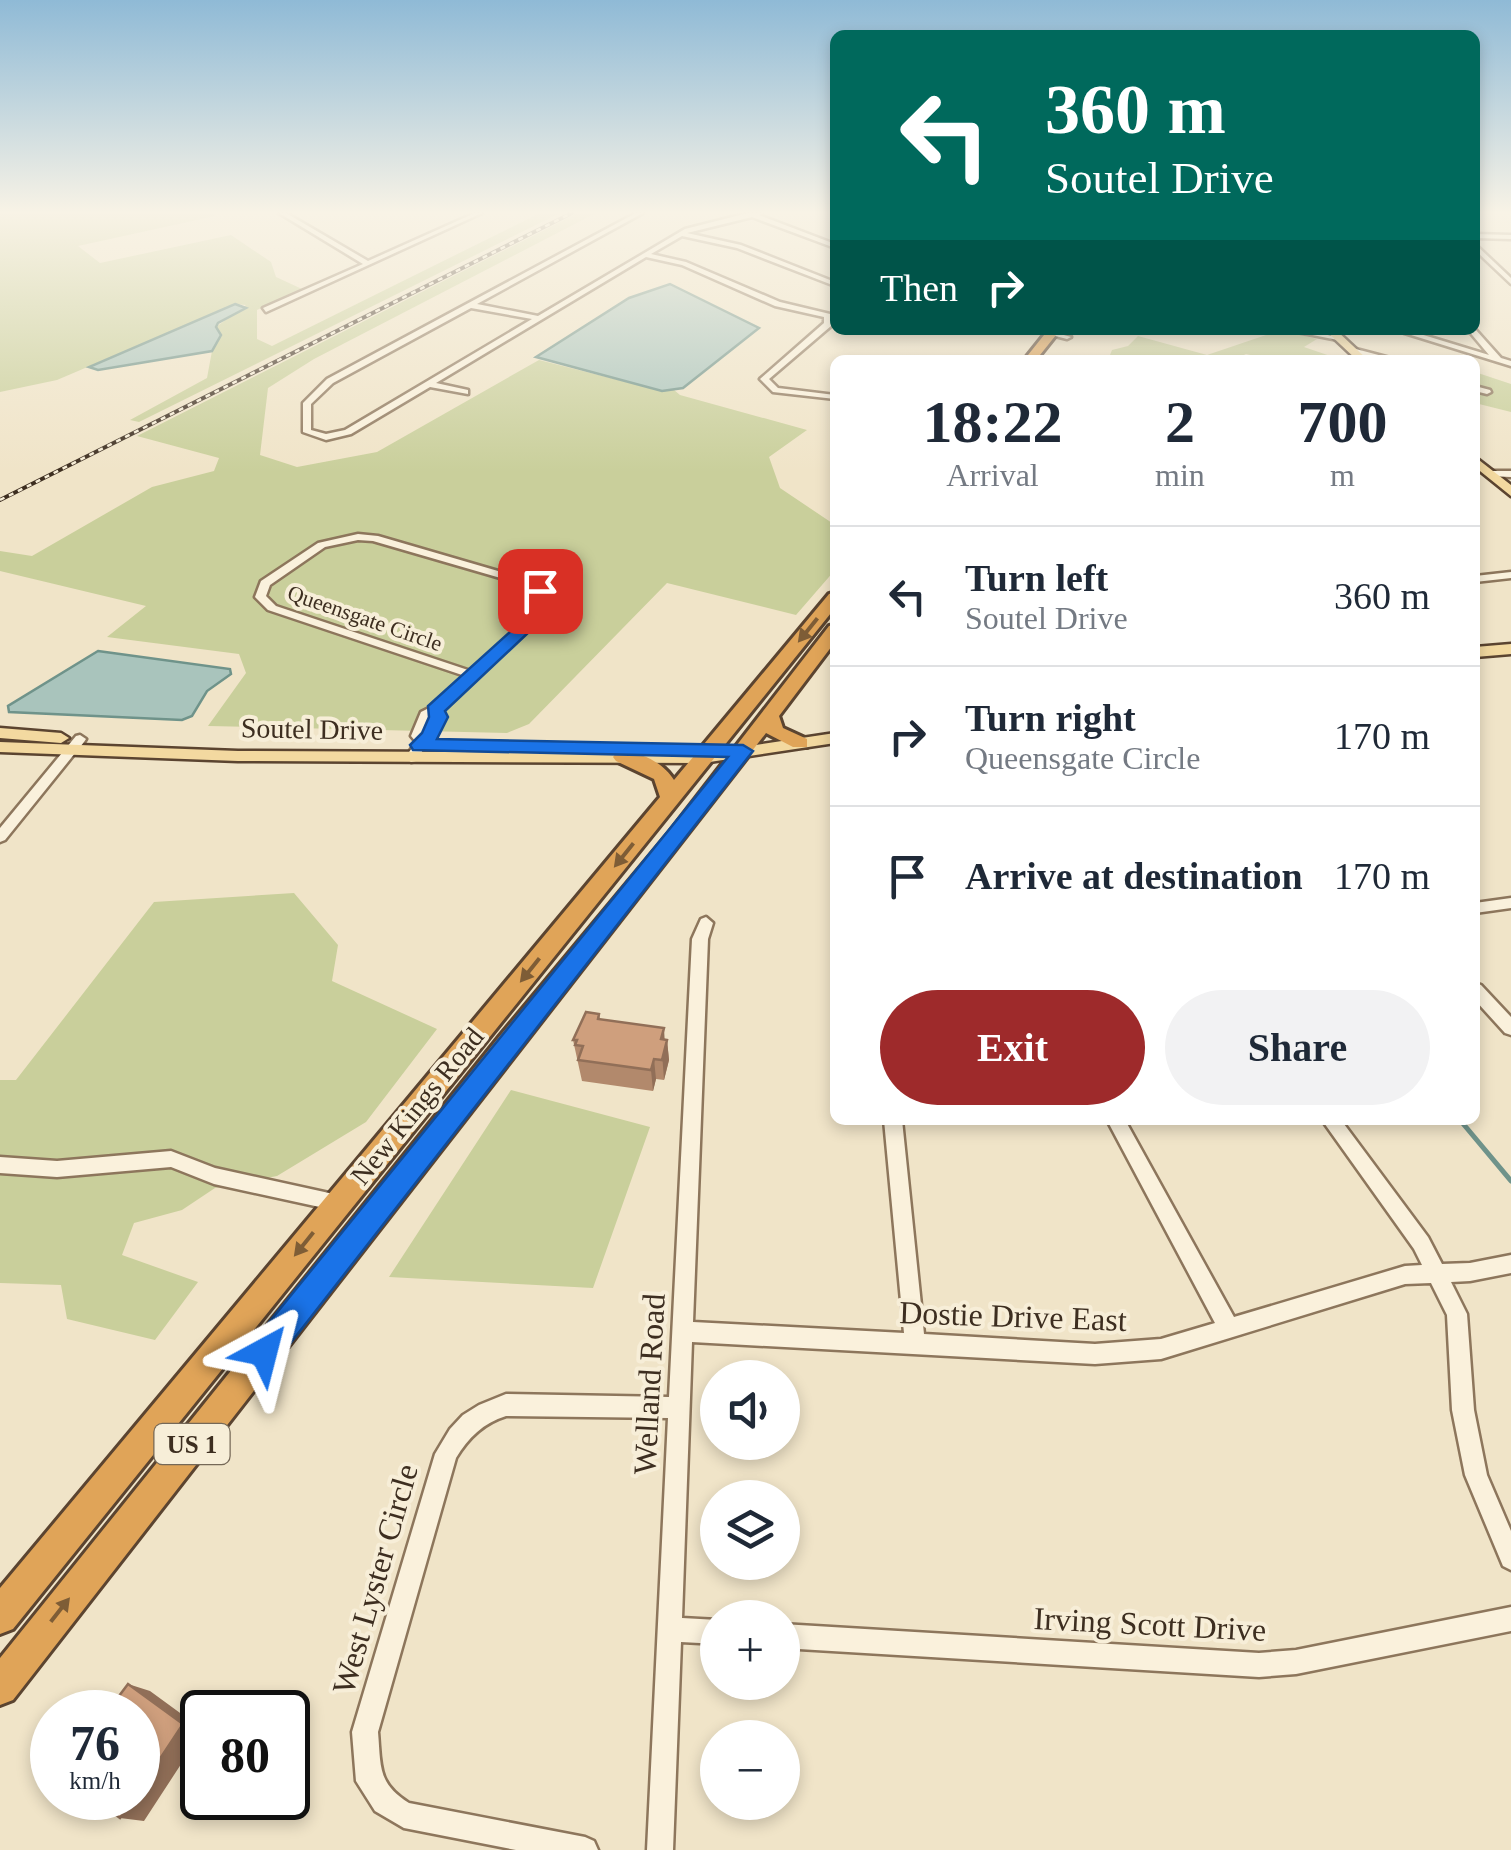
<!DOCTYPE html>
<meta charset="utf-8">
<style>
body{margin:0;font-family:"Times New Roman",serif;background:#f2f2f3;color:#1f2937;height:100vh;display:flex;flex-direction:column;font-size:38px;white-space:nowrap}
*{box-sizing:border-box;margin:0}
p{font-size:32px;color:#747a83}
.icon{flex:none;width:55px;height:55px;fill:none;stroke:currentColor;stroke-width:2;stroke-linecap:round;stroke-linejoin:round}
.map{position:relative;flex:1;overflow:hidden}
.panel{position:absolute;left:830px;top:355px;width:650px;height:770px;display:flex;flex-direction:column;background:#fff;border-radius:15px;box-shadow:0 5px 15px #0003}
.panel>*{flex:none}
.banner{position:absolute;left:830px;top:30px;width:650px;height:305px;border-radius:15px;box-shadow:0 5px 15px #0003;background:#00695c;color:#fff;overflow:hidden}
.controls{position:absolute;left:700px;top:1360px;display:grid;gap:20px}
.controls a{display:grid;place-items:center;width:100px;height:100px;border-radius:50%;background:#fff;box-shadow:0 5px 15px #0003;font-size:50px}
.speed{position:absolute;left:30px;top:1690px;display:flex;gap:20px;font-size:50px;font-weight:700;text-align:center}
.speed>*{display:grid;place-content:center;width:130px;height:130px;border-radius:50%;background:#fff;box-shadow:0 5px 15px #0003;line-height:1}
.speed small{font-size:25px;font-weight:400}
.speed .limit{border:5px solid #111;border-radius:15px;background:#fff;color:#111}
.pin{position:absolute;display:grid;place-items:center;width:85px;height:85px;color:#fff;margin:-42px;border-radius:20px;box-shadow:0 5px 15px #0006}
.me{position:absolute;width:110px;margin:-55px;rotate:38deg;stroke-linejoin:round;filter:drop-shadow(0 0 8px #0008)}
.turn{display:flex;align-items:center;gap:35px;height:210px;padding:0 50px;font-size:45px}
.turn .icon{width:130px;height:130px;stroke-width:2.5}
.turn b{display:block;font-size:70px;line-height:85px}
.then{display:flex;align-items:center;height:95px;padding:0 50px;background:#0003;gap:20px;font-size:38px}
.eta{display:flex;justify-content:space-evenly;align-items:center;height:170px;text-align:center}
.eta b{font-size:60px;font-weight:700;line-height:70px}
.cta{display:flex;gap:20px;margin-top:auto;padding:20px 50px}
.cta a{flex:1;height:115px;border-radius:60px;background:#9e2a2b;color:#fff;font-size:40px;font-weight:700;line-height:115px;text-align:center}
.cta a+a{background:#f2f2f3;color:#1f2937}
ul{padding:0;list-style:none}
li{display:flex;align-items:center;gap:30px;height:140px;padding:0 50px;border-top:2px solid #e0e1e3}
li div{flex:1}
li b{display:block;font-size:38px}
li em{font-style:normal}
.map>svg:first-child{display:block}
.green{fill:#c9cf9b}
.water{fill:#a9c4bc;stroke:#6f938a;stroke-width:2.5}
.lines{fill:none;stroke-linecap:round;stroke-linejoin:round}
.stream{stroke:#6f938a;stroke-width:5}
.minor-casing{stroke:#8d765c;stroke-width:5}
.major-casing{stroke:#5b4430;stroke-width:5}
.highway-casing{stroke:#5b4430;stroke-width:6}
.minor{fill:#faf1dc;fill-rule:evenodd}
.major{fill:#f3d9a0;fill-rule:evenodd}
.highway{fill:#e0a458;fill-rule:evenodd}
.rail-casing{stroke:#3d2e20;stroke-width:4}
.rail{stroke:#f7eed8;stroke-width:2.5;stroke-dasharray:5;stroke-linecap:butt}
.wall{fill:#b2896c}
.shaded-wall{fill:#916f58}
.building{fill:#cf9f7d;stroke:#916f58;stroke-width:2.5}
.oneway{fill:#7e5d36}
.route{fill:#1a73e8;stroke:#114b97;stroke-width:2.5}
.labels{text-anchor:middle;dominant-baseline:central;stroke-width:8;stroke-linejoin:round;paint-order:stroke}
.far-street-label{font-size:22px;fill:#3d2e20;stroke:#f7eed8}
.shield{fill:#f7eed8;stroke:#756857;stroke-width:2.5}
.shield-label{font-size:25px;font-weight:bold;fill:#3d2e20}
.street-label{font-size:28px;fill:#3d2e20;stroke:#f7eed8}
.near-street-label{font-size:32px;fill:#3d2e20;stroke:#f7eed8}
</style>
<div class="map">
<svg width="1511" height="1850" viewBox="0 0 1511 1850">
<rect width="100%" height="100%" fill="#f0e4c8"/>
<path class="green" d="M0 213H211L215 216 78 246 100 263 231 235 271 262 276 277 302 289 257 310V339L272 346 540 213H560L139 422 130 420 207 378 212 351 221 335 216 327 246 305 235 304 57 380 0 392Z
M578 213H596L314 359 268 388 260 455 297 467 377 452 539 360 662 391 674 390 680 395 807 430 769 457 780 488 835 525V570L796 615 667 583 529 724 507 733 208 726 246 673 239 654 107 637 146 606 0 571V551L32 556 152 487 214 471 219 458 137 436Z
M1281 330 1317 339 1304 347 1342 360H1273L1246 354 1233 360H1108L1112 350 1128 346 1138 336 1207 355Z
M1475 372 1511 384V412L1475 403Z
M294 893 338 945 332 981 437 1029 366 1122 277 1176 215 1188 182 1210 134 1223 122 1255 198 1282 155 1340 67 1319 61 1285 0 1283V1080H16L154 902Z
M511 1090 650 1127 593 1288 389 1277Z"/>
<path class="water" d="M670 284 759 328 683 388 662 391 536 357 629 298Z
M235 304 246 308 218 323 216 327 221 335 212 351 98 370 89 367Z
M98 651 230 669 231 674 207 691 192 716 182 720 9 712 8 706Z"/>
<g class="lines">
<path class="stream" d="M1460 1120 1511 1181"/>
<defs>
<path id="minor" d="M279 213H286L368 261 475 213H482L266 312 263 308 363 264Z
M636 213H643L477 304 538 316 685 229 748 213H763L759 215 835 244V248L752 217 687 233 741 245 835 282V286L737 248 682 236 651 254 686 262 780 302 830 314 831 326 769 379 778 388 835 395V399L773 392 760 379 824 323V317L775 306 682 265 646 257 436 383 468 390V394L430 387 351 434 326 440 303 432V403L327 379ZM471 308 532 319 345 430 326 434 311 430V404L333 383Z
M1475 234 1511 235V239L1475 238Z
M1475 244 1511 278V284L1475 250Z
M1475 329 1501 358 1511 361V366L1395 330H1407L1489 355 1468 330Z
M1032 330H1046L1071 337 1067 339Z
M1287 330H1304L1342 338 1338 340Z
M1352 348 1390 358 1391 360H1378L1349 352Z
M1475 386 1490 390 1491 392 1487 394 1475 391Z
M1491 471H1511V477L1488 476V472Z
M358 534 378 536 529 580 544 589 551 600 544 616 441 711 444 717 416 761 411 762 405 758 416 742 411 736 421 712 431 707 465 676 268 610 255 597 261 581 318 543ZM358 540 373 541 521 584 536 593 541 600 535 613 471 671 276 606 266 596 270 585 325 547Z
M1511 572V578L1475 582V576Z
M80 735 86 739 84 742 5 840 0 842V828L76 736Z
M1511 898V908L1475 913V903Z
M706 917 713 923 708 939 693 1322 904 1333 884 1120H902L924 1334 1095 1344 1161 1339 1215 1323 1107 1120H1125L1234 1317 1405 1266 1422 1265 1414 1249 1322 1120H1341L1428 1237 1442 1264 1470 1263 1511 1255V1273L1470 1281 1451 1282 1467 1314 1474 1410 1487 1475 1511 1531V1570L1503 1566 1465 1475 1452 1410 1447 1315 1431 1283 1405 1284 1161 1359 1095 1364 692 1342 682 1618 718 1620V1644L681 1642 673 1850H647L668 1418 506 1416C483 1423 468 1438 456 1458L378 1732C381 1766 377 1783 409 1803L585 1837 594 1841 598 1850H516L404 1828 375 1811 356 1781 352 1732 435 1454 450 1429 463 1415 479 1405 506 1394 669 1397 692 939 701 919Z
M1475 983 1481 985 1511 1017V1035L1505 1033 1475 1000Z
M171 1151 215 1168 338 1195 345 1197 347 1203 345 1209 338 1211 214 1184 171 1167 57 1177 0 1173V1157L57 1161Z
M1511 1607V1631L1296 1674 1259 1677 782 1648V1624L1259 1653 1296 1650Z"/>
<path id="major" d="M1325 330H1336L1368 360H1357Z
M1475 457 1511 485V496L1475 467Z
M1511 644V654L1475 657V647Z
M0 728 61 733 69 738 61 743 0 738Z
M835 733V743L703 763 238 761 0 752V742L238 751 703 753Z"/>
<path id="highway" d="M1048 330H1060L1036 360H1024Z
M835 592V608L13 1629 0 1634V1588L660 797 654 779 616 761 613 757 616 753C637 749 663 762 674 780L829 594Z
M835 625V642L779 716 783 728 807 739V747H793L766 733 13 1700 0 1705V1658L499 1037 668 834 829 626Z"/>
</defs>
<use href="#minor" class="minor-casing"/>
<use href="#major" class="major-casing"/>
<use href="#highway" class="highway-casing"/>
<use href="#minor" class="minor"/>
<use href="#major" class="major"/>
<use href="#highway" class="highway"/>
<defs>
<path id="rail" d="M0 500 572 213"/>
</defs>
<use href="#rail" class="rail-casing"/>
<use href="#rail" class="rail"/>
</g>
<path class="wall" d="M599 1014 600 1019 667 1040 669 1060 664 1080 656 1079 653 1091 582 1081 573 1040Z"/>
<path class="shaded-wall" d="M664 1028 665 1046 667 1040 669 1060 664 1080 661 1039Z
M654 1059 656 1079 653 1091 651 1070Z
M128 1684 150 1691 202 1729V1732L144 1821 120 1818 134 1798H138Z
M88 1702 112 1709 117 1712H102Z"/>
<path class="building" d="M586 1012 599 1014 598 1019 664 1028 661 1039 667 1040 662 1060 654 1059 651 1070 578 1060 583 1046 575 1045 577 1040H573Z
M128 1684 183 1724 138 1792V1712H107Z
M88 1702 102 1712H81Z
M52 1752V1765L46 1761Z
M93 1798H134L120 1818Z"/>
<defs><path id="oneway-solid" d="M-6-.8H1V-3.2L6.5 0L1 3.2V.8H-6Z" transform="scale(2.5)"/></defs>
<g class="oneway">
<use href="#oneway-solid" transform="translate(808 630) rotate(129)"/>
<use href="#oneway-solid" transform="translate(624 855) rotate(129)"/>
<use href="#oneway-solid" transform="translate(530 970) rotate(129)"/>
<use href="#oneway-solid" transform="translate(304 1244) rotate(129)"/>
<use href="#oneway-solid" transform="translate(60 1610) rotate(-52)"/>
</g>
<linearGradient id="sky" x2="0" y2="1"><stop stop-color="#8fbad6"/><stop offset="0.45" stop-color="#f8f3e6"/><stop offset="1" stop-color="#f8f3e6" stop-opacity="0"/></linearGradient>
<rect width="1511" height="472" fill="url(#sky)"/>
<path class="route" d="M534 587H546L554 600 548 614 445 711 448 717 437 739 743 745 753 751 275 1363 264 1368 253 1363 249 1352 253 1342 728 757 413 750 410 745 422 733 429 717 428 706 532 612 538 600 532 591Z"/>
<g class="labels">
<g class="far-street-label">
<text transform="translate(365 618) rotate(19)">Queensgate Circle</text>
</g>
<rect class="shield" x="154.5" y="1424" width="75" height="40" rx="8"/>
<g class="shield-label">
<text x="192" y="1444">US 1</text>
</g>
<g class="street-label">
<text transform="translate(312 729) rotate(1)">Soutel Drive</text>
<text transform="translate(417 1106) rotate(-51)">New Kings Road</text>
</g>
<g class="near-street-label">
<text transform="translate(1013 1316) rotate(2)">Dostie Drive East</text>
<text transform="translate(649 1384) rotate(-87)">Welland Road</text>
<text transform="translate(375 1579) rotate(-74)">West Lyster Circle</text>
<text transform="translate(1150 1624) rotate(3)">Irving Scott Drive</text>
</g>
</g>
</svg>
<div class="controls">
<a><svg class="icon" aria-label="sound" viewBox="0 0 24 24"><path d="M4 9h4l5-4v14l-5-4H4zM17 9q2 3 0 6"/></svg></a>
<a><svg class="icon" aria-label="layers" viewBox="0 0 24 24"><path d="M12 4l9 5-9 5-9-5zM3 14l9 5 9-5"/></svg></a>
<a>+</a>
<a>−</a>
</div>
<div class="speed"><div>76<small>km/h</small></div><div class="limit">80</div></div>
<div class="pin" style="left:540px;top:591px;background:#d93025"><svg class="icon" aria-label="arrive" viewBox="0 0 24 24"><path d="M6 21V4h12l-3 4 3 4H6"/></svg></div>
<svg class="me" style="left:264px;top:1352px" viewBox="-20 -20 40 40"><path d="M0-17L14 15 0 8-14 15z" fill="#1a73e8" stroke="#fff" stroke-width="4"/></svg>
<div class="banner">
<div class="turn"><svg class="icon" aria-label="left" viewBox="0 0 24 24"><path d="M17 20v-9H6M10 6l-5 5 5 5"/></svg><div><b>360 m</b>Soutel Drive</div></div>
<div class="then">Then<svg class="icon" aria-label="right" viewBox="0 0 24 24"><path d="M7 20v-9h11M14 6l5 5-5 5"/></svg></div>
</div>
<section class="panel">
<div class="eta">
<div><b>18:22</b><p>Arrival</p></div>
<div><b>2</b><p>min</p></div>
<div><b>700</b><p>m</p></div>
</div>
<ul>
<li><svg class="icon" aria-label="left" viewBox="0 0 24 24"><path d="M17 20v-9H6M10 6l-5 5 5 5"/></svg><div><b>Turn left</b><p>Soutel Drive</p></div><em>360 m</em></li>
<li><svg class="icon" aria-label="right" viewBox="0 0 24 24"><path d="M7 20v-9h11M14 6l5 5-5 5"/></svg><div><b>Turn right</b><p>Queensgate Circle</p></div><em>170 m</em></li>
<li><svg class="icon" aria-label="arrive" viewBox="0 0 24 24"><path d="M6 21V4h12l-3 4 3 4H6"/></svg><div><b>Arrive at destination</b></div><em>170 m</em></li>
</ul>
<div class="cta"><a>Exit</a><a>Share</a></div>
</section>
</div>
